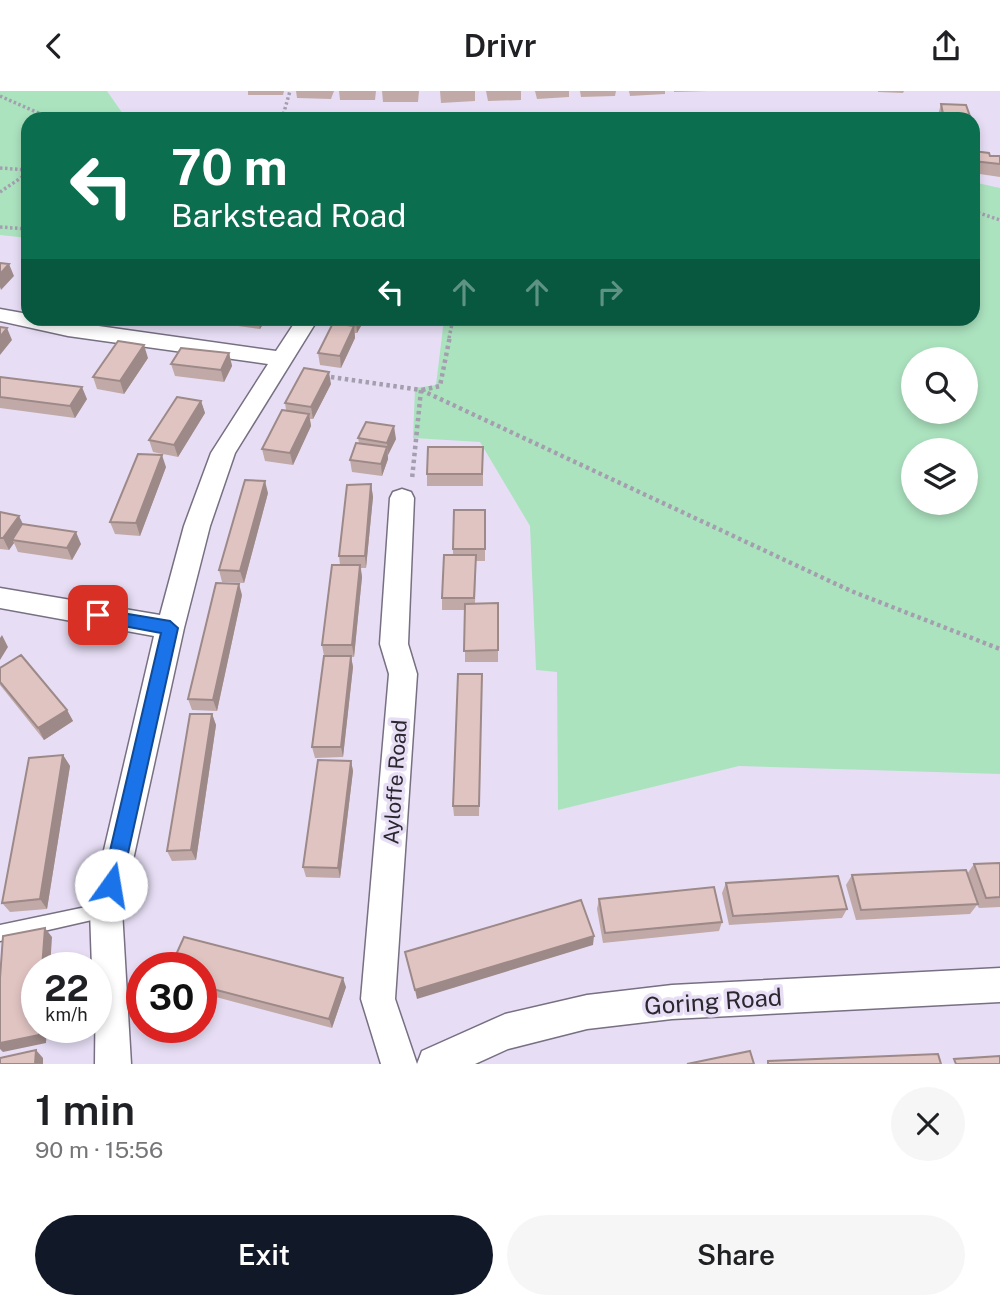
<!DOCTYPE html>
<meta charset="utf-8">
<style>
body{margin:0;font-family:"Public Sans",sans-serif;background:#f6f6f6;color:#202124;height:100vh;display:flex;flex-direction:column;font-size:26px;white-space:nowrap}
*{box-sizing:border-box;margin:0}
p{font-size:23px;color:#757577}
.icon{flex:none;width:38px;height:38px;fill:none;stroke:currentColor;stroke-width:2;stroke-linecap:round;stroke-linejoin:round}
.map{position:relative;height:973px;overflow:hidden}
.drawer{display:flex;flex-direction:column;background:#fff;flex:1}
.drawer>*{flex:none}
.banner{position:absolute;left:21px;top:21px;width:959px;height:214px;border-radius:21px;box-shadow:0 4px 10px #0003;background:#0b6e4f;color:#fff;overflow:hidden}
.tools{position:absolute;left:901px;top:256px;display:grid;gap:14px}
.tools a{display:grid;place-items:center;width:77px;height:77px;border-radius:50%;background:#fff;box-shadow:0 4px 10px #0003;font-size:35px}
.speed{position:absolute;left:21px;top:861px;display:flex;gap:14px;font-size:35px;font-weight:700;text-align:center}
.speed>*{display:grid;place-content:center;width:91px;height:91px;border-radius:50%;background:#fff;box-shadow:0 4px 10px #0003;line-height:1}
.speed small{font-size:18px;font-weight:400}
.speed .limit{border:10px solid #d22;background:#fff;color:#111}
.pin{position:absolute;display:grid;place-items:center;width:60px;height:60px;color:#fff;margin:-30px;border-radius:14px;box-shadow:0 4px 10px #0006}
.me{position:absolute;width:77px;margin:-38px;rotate:13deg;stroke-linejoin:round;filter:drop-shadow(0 0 5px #0008)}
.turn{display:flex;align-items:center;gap:24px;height:147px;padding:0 35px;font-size:32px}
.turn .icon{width:91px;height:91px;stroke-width:2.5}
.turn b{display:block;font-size:49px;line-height:60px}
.lanes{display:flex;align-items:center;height:66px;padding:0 35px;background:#0003;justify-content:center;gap:35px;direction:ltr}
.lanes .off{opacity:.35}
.round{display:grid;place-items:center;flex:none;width:74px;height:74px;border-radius:37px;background:#f6f6f6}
.headline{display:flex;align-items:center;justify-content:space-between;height:119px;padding:0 35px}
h1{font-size:42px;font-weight:600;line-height:52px}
.cta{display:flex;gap:14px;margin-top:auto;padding:14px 35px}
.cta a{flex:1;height:80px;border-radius:42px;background:#111827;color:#fff;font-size:28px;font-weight:600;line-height:80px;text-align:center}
.cta a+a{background:#f6f6f6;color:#202124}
header{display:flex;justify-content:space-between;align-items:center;height:91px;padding:0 35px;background:#fff;font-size:32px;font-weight:600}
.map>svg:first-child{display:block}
.green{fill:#ace3bf;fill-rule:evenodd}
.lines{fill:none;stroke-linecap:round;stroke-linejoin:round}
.service-casing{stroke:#776f82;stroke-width:3}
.minor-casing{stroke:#776f82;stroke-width:3}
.path-far1{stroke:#a49eaf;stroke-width:3.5;stroke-dasharray:2.5 2.5;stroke-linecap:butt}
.path{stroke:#a49eaf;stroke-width:4.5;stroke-dasharray:3.5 3.5;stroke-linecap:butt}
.service{fill:#fff;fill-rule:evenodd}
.minor{fill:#fff;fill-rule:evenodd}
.wall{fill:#c1a9a7}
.shaded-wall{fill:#9d8988}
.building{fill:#e0c4c2;stroke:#9d8988;stroke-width:2}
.route{fill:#1a73e8;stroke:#114b97;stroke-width:2}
.labels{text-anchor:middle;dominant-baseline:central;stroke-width:7;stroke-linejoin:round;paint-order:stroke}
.street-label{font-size:21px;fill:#2a272f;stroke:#e7def5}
.near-street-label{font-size:24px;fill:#2a272f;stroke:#e7def5}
</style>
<header><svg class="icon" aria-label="back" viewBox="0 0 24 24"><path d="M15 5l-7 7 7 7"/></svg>Drivr<svg class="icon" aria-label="share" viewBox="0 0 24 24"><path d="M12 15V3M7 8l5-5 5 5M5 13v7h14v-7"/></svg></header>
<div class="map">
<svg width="1000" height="973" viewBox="0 0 1000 973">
<rect width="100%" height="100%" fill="#e7def5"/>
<path class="green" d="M0 0H107L123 23 178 28H28V147L0 144Z
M973 91 1000 97V683L739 675 558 719 557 581 536 579 530 435 480 351 413 347 415 297 436 294 444 228H973ZM914 268H966V320H914ZM914 359H966V411H914Z"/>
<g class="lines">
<defs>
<path id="service" d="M105 812 110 814 113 819 110 824 105 826 0 850V834Z"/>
<path id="minor" d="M0 218 28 223V228H49L276 260 297 228H318L235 362 210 435 184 537 122 819 131 973H95L96 877H92L90 819 154 545 0 517V497L160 524 184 435 211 362 268 273 68 245 0 230Z
M402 398 411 401 414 407 408 553 417 583 395 908 417 973H381L361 908 389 583 380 553 390 407 393 401Z
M1000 877V911L672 928 587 938 508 958 475 973H417L422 960 505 923 587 904 672 894Z"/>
</defs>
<use href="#service" class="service-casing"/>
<use href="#minor" class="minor-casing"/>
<path class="path-far1" d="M0 5 52 28
M282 28 290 0
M0 77 28 79
M0 101 28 82
M973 120 1000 129
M0 136 28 138
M449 247 453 228"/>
<path class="path" d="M324 285 421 299 412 388
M421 299 851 500 1000 558
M422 299 440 295 450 245"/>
<use href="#service" class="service"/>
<use href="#minor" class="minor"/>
</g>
<path class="wall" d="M248 0H284L283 4H248Z
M296 0H334L331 8 297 7Z
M339 0H376L375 9H340Z
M382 0H419L418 11H383Z
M440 0H475V10L441 12Z
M486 0H521V9L488 10Z
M535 0H569V6L537 8Z
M580 0H616L615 5 581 6Z
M629 0H665V3L630 5Z
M674 0H708L674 1Z
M878 0H904L903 2 878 1Z
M941 13 971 28H938V24Z
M973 45 977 59 976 61 990 65H1000V86L973 82Z
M188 228H266L260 238Z
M334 228H365L357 242H355V247L341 277 320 274 318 262 334 232Z
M229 262 232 275 224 291 175 285 171 273Z
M148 267 124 303 97 298 93 286Z
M0 286 87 308 75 327 0 317Z
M331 293 313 328H310L311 335 293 374 265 370 262 358 286 319 285 312Z
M201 310 205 322 178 366 153 361 149 349Z
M358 347 396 348 388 364V368L382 385 352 381 350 369 359 352Z
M483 356V395H427V383Z
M166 376 140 445 115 443 110 431Z
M371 393 373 406 366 477H361L362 486 354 566H351L353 576 343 666 315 667 312 656 324 565 322 554 340 474 339 465Z
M268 402 244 492 222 491 219 479Z
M485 419V470H476L475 513 498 512V571H465V519H442V507L453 464V458Z
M0 421 23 433 81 453 72 469 18 461 14 452 9 459 0 458Z
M242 504 217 620 192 619 188 608Z
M0 577 67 619 73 630 44 649 0 594Z
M482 583 479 725H454L453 715Z
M212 623 216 634 196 769 172 770 167 760Z
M63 664 70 675 47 818 10 821 2 812Z
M351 670 353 680 340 787 306 786 303 776Z
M1000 772V816L979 817 977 814 970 823 856 829 846 794 852 784 967 783 974 773Z
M726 792 847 818 842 827 729 834 722 802Z
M599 808 722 831 719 840 603 852 597 818Z
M201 877 346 896 332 937 201 902Z"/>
<path class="shaded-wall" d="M9 173 14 185 1 199 0 196V183Z
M258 228H266L260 238Z
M357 228H365L357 242 356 230Z
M354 235 355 247 341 277 340 265Z
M7 237 12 249 0 264V246Z
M144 254 148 267 124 303 120 290Z
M229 262 232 275 224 291 221 279Z
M329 281 331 293 313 328 311 316Z
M82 296 87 308 75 327 70 315Z
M201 310 205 322 178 366 174 354Z
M309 323 311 335 293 374 290 362Z
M394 335 396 348 388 364 387 352Z
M387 356 388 368 382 385 381 373Z
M162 364 166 376 140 445 136 432Z
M265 390 268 402 244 492 240 480Z
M371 393 373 406 366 477 365 465Z
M19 425 25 437 12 449 14 452 9 459 3 447Z
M76 441 81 453 72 469 67 457Z
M360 474 362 486 354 566 352 554Z
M239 493 242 504 217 620 213 609Z
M2 544 8 556 0 569V547Z
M351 565 353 576 343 666 341 656Z
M67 619 73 630 44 649 38 637Z
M212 623 216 634 196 769 191 759Z
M63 664 70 675 47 818 40 808Z
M351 670 353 680 340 787 338 777Z
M45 837 52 846 50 877H42Z
M594 845 593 854 417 908 415 899Z
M343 887 346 896 332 937 329 928Z
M39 936H47L46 952 3 961 0 958V952Z
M36 959 43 967V973H35Z"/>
<path class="building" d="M941 13 966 14 971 28H944Z
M973 45 977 59 973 58Z
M973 60 989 62 990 65H1000V73L973 70Z
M0 172 9 173 0 183Z
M340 228H357L356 230Z
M333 232 354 235 340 265 318 262Z
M0 236 7 237 0 246Z
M118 250 144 254 120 290 93 286Z
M181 257 229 262 221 279 171 273Z
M304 277 329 281 311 316 285 312Z
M0 286 82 296 70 315 0 306Z
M177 306 201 310 174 354 149 349Z
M282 319 309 323 290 362 262 358Z
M366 331 394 335 387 352 358 347Z
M356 352 387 356 381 373 350 369Z
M428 356H483L482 383H427Z
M138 363 162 364 136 432 110 431Z
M245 389 265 390 240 480 219 479Z
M371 393 365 465H339L347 394Z
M454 419H485V458H453Z
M0 421 19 425 3 447H0Z
M22 433 76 441 67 457 12 449Z
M444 464H476L474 507H442Z
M332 474H360L352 554H322Z
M216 492 239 493 213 609 188 608Z
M498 512V559L464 560 465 513Z
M21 564 67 619 38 637 0 591V577Z
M324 565H351L341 656H312Z
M458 583H482L479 715H453Z
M190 623H212L191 759 167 760Z
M63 664 40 808 2 812 29 667Z
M318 669 351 670 338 777 303 776Z
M1000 772V806L986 807 974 773Z
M966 779 978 813 861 819 852 784Z
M838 785 847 818 733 825 726 792Z
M714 796 722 831 605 842 599 808Z
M581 809 594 845 415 899 405 861Z
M45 837 42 877H37V936H39V944L0 952V887L3 845Z
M184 846 343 887 329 928 201 895V877H170Z
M36 959 35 973H0V967Z
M750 960 754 973H687Z
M938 963 941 973H768V970Z
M1000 965V973H956L954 968Z"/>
<path class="route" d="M98 518 170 530 178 537 121 794 118 800 111 803 105 800 102 794 161 542 92 529 90 524Z"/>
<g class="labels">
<g class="street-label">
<text transform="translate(395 691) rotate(-86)">Ayloffe Road</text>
</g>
<g class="near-street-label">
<text transform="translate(713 910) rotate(-4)">Goring Road</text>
</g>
</g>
</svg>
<div class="tools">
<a><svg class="icon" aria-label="search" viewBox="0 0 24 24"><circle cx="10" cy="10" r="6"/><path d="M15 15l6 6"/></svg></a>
<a><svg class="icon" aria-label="layers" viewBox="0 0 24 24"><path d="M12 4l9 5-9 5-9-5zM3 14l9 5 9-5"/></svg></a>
</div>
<div class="speed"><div>22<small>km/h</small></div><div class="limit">30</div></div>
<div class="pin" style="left:98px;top:524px;background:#d93025"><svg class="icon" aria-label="arrive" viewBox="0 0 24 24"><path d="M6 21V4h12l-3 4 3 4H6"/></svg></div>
<svg class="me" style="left:111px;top:794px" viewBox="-20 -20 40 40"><circle r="19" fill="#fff"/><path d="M0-13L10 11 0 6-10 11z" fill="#1a73e8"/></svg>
<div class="banner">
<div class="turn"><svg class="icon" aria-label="left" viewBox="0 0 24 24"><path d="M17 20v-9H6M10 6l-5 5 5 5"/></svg><div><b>70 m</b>Barkstead Road</div></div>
<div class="lanes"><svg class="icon" aria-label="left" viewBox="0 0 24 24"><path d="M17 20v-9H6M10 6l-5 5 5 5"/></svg><svg class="icon off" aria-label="ahead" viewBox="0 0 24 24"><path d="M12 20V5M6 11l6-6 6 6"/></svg><svg class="icon off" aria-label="ahead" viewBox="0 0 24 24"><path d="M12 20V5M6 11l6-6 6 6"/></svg><svg class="icon off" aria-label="right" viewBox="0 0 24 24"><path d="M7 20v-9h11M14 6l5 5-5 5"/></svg></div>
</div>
</div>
<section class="drawer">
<div class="headline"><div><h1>1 min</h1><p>90 m · 15:56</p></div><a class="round"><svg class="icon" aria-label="close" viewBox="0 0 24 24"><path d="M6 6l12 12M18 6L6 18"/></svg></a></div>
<div class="cta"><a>Exit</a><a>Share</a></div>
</section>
